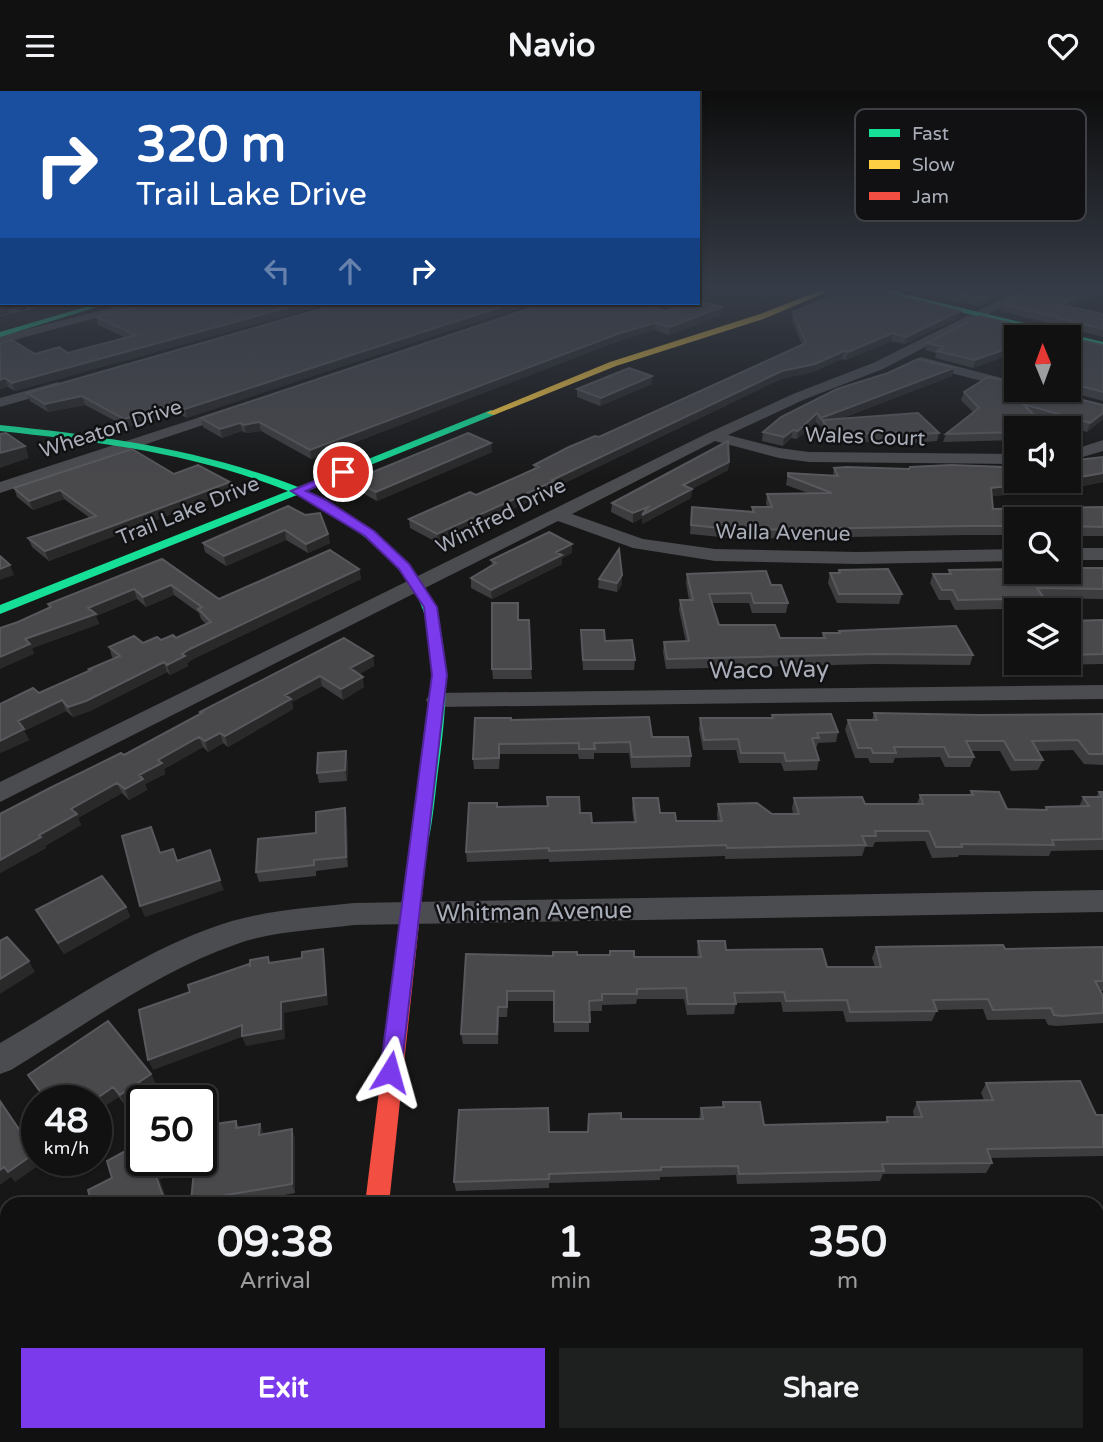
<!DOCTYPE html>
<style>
body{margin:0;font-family:"Varela Round",sans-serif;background:#1e1f1f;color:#f1f3f6;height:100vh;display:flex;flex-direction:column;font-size:26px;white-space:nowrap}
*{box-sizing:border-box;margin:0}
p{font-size:23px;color:#9c9d9f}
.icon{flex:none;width:38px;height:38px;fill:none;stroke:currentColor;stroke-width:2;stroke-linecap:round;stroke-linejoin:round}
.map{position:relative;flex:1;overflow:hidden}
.panel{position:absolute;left:0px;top:1106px;width:1104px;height:245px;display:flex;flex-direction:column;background:#111;border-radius:21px 21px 0 0;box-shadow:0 2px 5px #0004,0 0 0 2px #303131}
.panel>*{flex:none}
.banner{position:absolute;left:0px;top:0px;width:700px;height:214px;box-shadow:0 2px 5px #0004,0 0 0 2px #303131;background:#1a4fa0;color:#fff;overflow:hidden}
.needle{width:46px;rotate:359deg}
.controls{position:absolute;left:1004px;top:234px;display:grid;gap:14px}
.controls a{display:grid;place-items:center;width:77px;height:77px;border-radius:0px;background:#111;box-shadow:0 2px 5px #0004,0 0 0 2px #303131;font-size:35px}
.speed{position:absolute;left:21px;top:994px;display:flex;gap:14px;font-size:35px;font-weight:700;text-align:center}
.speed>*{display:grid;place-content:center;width:91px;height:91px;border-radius:50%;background:#111;box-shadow:0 2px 5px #0004,0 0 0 2px #303131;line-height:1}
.speed small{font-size:18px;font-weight:400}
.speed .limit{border:4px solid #111;border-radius:10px;background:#fff;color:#111}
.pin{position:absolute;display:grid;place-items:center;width:60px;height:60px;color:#fff;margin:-30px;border:4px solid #fff;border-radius:50%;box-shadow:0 2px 7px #0007}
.me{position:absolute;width:77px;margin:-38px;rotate:8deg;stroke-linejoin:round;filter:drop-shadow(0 0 5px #0008)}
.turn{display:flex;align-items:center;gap:24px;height:147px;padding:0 21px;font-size:32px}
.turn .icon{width:91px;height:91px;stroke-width:2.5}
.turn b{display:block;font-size:49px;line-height:60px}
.lanes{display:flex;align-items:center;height:66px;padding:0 21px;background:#0003;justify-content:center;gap:35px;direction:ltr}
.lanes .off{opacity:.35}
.eta{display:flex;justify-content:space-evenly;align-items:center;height:119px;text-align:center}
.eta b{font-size:42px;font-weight:700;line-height:49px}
.cta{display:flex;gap:14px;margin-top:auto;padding:14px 21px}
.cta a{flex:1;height:80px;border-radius:0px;background:#7c3aed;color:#fff;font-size:28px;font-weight:700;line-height:80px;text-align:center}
.cta a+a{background:#1e1f1f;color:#f1f3f6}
header{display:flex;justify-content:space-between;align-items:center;height:91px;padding:0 21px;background:#111;font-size:32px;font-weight:700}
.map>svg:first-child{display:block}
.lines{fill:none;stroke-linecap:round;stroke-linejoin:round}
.street{fill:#4b4c50;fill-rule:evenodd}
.fast{fill:#16e098;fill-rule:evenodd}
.slow{fill:#ffcf43;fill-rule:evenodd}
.jam{fill:#f24e42;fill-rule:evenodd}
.rail-casing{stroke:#4b4c4f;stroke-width:4.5}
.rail{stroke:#111113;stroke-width:2.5;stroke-dasharray:9;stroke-linecap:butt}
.wall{fill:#3d3d3f}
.shaded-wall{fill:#29292a}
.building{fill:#49494c;stroke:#58595d;stroke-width:2}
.route{fill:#7c3aed;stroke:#51269a;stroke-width:2}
.labels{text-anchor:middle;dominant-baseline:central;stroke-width:5;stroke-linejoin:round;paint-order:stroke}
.far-street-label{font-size:21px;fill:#a8adb8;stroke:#111113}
.street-label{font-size:24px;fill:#a8adb8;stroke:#111113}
.key{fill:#111113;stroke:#3e4045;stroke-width:2}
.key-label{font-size:19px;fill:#a8adb8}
</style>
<header><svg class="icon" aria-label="menu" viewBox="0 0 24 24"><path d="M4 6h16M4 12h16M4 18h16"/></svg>Navio<svg class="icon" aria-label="heart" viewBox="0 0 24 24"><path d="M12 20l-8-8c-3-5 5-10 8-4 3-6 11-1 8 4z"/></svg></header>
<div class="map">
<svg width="1103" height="1351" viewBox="0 0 1103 1351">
<rect width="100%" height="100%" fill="#171717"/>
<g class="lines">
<path class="street" d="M1018 200H1033L883 278 803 309 728 344 779 357 809 361 1017 363V373L809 371 779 367 715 350 572 423 643 448 715 458 857 461 1017 458V470L857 473 715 470 633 457 558 430 0 711V691L708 342 793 303 873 272Z
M0 206 2 212 6 213 0 214Z
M131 212H150L0 253V245Z
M921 266 1017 291V299L916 273 914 270Z
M58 291 65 295 63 298 0 316V307Z
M231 316 238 320 236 323 0 402V391Z
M1103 349V360L1069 370V360Z
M1069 457H1103V469H1069Z
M1103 594V608L437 616 429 614 426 609 429 604 437 602Z
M1103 799V821L354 834C316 839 273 840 237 853 156 881 84 935 11 979L0 983V952C74 909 149 855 232 830 271 819 314 816 354 812Z
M1097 1158H1103V1196H1097Z
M7 1319V1344H27L24 1351H0V1322Z"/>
<path class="fast" d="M878 200H891L1103 251V257Z
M99 212H110L0 246V241Z
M491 319 496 322 494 324 306 400C440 471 459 526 439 673 436 692 432 749 424 762H412L409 758C421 681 457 560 409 492 382 452 338 426 297 404L0 523V514L288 400C193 362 100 351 0 340V334C104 345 200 358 298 396Z
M338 1344H366L365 1351H337Z"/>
<path class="slow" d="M819 200H829L766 227 616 275 494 324 486 322 610 271 760 223Z"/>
<path class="jam" d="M418 752 424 754 427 758 389 1113H365L409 758 412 754Z"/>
<defs>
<path id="rail" d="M0 223 47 212"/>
</defs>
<use href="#rail" class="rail-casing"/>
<use href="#rail" class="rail"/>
</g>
<path class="wall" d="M914 200H1012L980 216Z
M1027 200H1098L1068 216 1103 223V246L1000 220 1002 213Z
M153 212H331L15 300 8 296 0 298V252L35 263 68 262 126 247 98 234 96 226Z
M342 212 187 327 178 322 127 336 85 314 48 321 30 310 27 302Z
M722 216 721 224 669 244 655 239 619 250 311 368 261 340 246 342 242 340 222 347 203 336 201 327 666 220Z
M960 220 958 227 905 253 891 250 846 269 842 268 813 281 781 288 554 397V399L438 452 410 437 409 428 476 404 534 378V374L802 254 792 229 793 221Z
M980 225 1052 242H1069L1071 247 1103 254V310L1063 299H1069V247H1017V261L973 277 935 267 936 262 925 259 927 252Z
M1017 269V289L1001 284 1004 276Z
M952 285 840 328 939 342 937 350 901 353 897 349 832 353 821 337V335H820L816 331 797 348 791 347 783 355 762 350 763 341 781 326Z
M652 293 600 315 577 306V298Z
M1017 299 1103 314V328L1087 341 1036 326 1017 338V349L943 351 946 343 973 321 961 309 964 301Z
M492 361 377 410 355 398 353 389Z
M1103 366V391L1072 397 992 405 993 418 1103 416V445H1069V429H1017V444H965L740 448 690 443 692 416 752 421V416H767L766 412 767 403 808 402 786 394 788 382 833 384 834 377 909 378 1006 376Z
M729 371 728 379 692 398 691 407 642 433V427L633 432 611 421 612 412Z
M174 383 230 391 232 400 49 470 32 456 28 447 90 427 64 408 33 419 17 406 14 397Z
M288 415 328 443 330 452 308 462 286 449 226 475 205 461 203 452Z
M572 453V462L562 467V473L492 508 471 497V487L492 474 491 469Z
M619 458 622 493 617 501 598 497 599 488Z
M162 468 219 508 359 478 361 488 193 568 187 572 188 575 170 584 167 581 90 620 73 626 66 620 24 640 29 649 0 662 39 602 90 580 89 578 114 567 112 566 109 556 176 547 206 533 201 528 199 522 174 504 146 516 137 508 96 525 99 533 32 557 34 563 18 531 50 517 48 513Z
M1103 477V508L1044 507 1053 520H1017V528L1014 524H1008L1005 518 955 519 950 509H939L930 492 933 483H948L949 479Z
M839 479 902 503 899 513 837 512 828 492 830 482H838Z
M687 483 771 494 788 512 786 522H752L749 512H712L719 534 780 547H822L823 542H839V540L973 564 970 574 874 573 666 578 663 561 664 551H686L679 519 680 509H689L686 492Z
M1103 529V573L1050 574 1047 572H1069V530Z
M581 539 605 550 635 569 634 579H583Z
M373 565 374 575 359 583 364 596 343 609 322 595 292 611 293 618 228 656 223 652 208 661 203 656 164 678 165 683 145 693 147 699 129 709 122 702 78 727 81 734 45 755 46 757 0 782 124 664 201 623 200 621Z
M492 578H531L532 588H493Z
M874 622 980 624 1103 623V674L1084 673 1073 659 1038 660 1043 669 1038 679 1011 680 1000 660H971L974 666 970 676H945L940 666 895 667 893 672H870L868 667H855L845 639 848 629H872Z
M772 624 838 641 836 651 818 652 816 658H815L819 669 817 679 784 680 781 672H739L736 659H703L699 638 700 627H772Z
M511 629 652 646 691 665 690 676 631 677 629 662H594V668H579L578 663H500L499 678H474L473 668Z
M348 670 347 690 319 692 317 682Z
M971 700 1007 718 1044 719 1046 716H1079L1083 706H1096L1099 701H1103V759L1051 760 1049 765 959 764 958 766 932 767 925 750 875 751 873 756H865L862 765 725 768V765L549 771V768L467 771 466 761 498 716 580 722 592 732H634L632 718 633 707 676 730H718L717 724 718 713 772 723H793L792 717 794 707 865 713H917L920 704H970Z
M345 717 347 728 348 776 316 780V785L259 791 256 781 316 742Z
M126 816 130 826 64 863 42 829 36 819Z
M698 850 726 859 827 876H875L872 867 876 856 1005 858 1103 856V900H1101L1103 905V932L1056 935 1048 934 1045 928 987 929 983 918 937 919 932 930 846 931 843 920 783 921 781 911 736 912 734 923 687 924 684 908H637L636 913 602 914V920H589V941H554V910H508L507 926H499L498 953H463L461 943 466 863 634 866H698L697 861Z
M151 983 156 993 125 1014 119 1006 96 1010H46L28 984Z
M986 992 1096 1024H1103V1065L991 1067 992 1072 986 1082 883 1083 880 1090 737 1093 736 1084 660 1086V1089L549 1092V1097L456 1100 454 1091 549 1041H588L621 1028H699L701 1017 722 1016 723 1011 764 1034 885 1031 887 1026H914L913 1020 917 1011 984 1009 981 1002Z
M236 1030 239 1036 264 1043 292 1038 295 1048V1102L234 1113H193L191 1110Z"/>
<path class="shaded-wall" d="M1000 200H1012L980 216 982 209Z
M1087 200H1098L1058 222 1060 214Z
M304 212H331L15 300 12 292Z
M512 212H534L187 327 185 318Z
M722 216 721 224 669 244 670 236Z
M960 220 958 227 905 253 906 246Z
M655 232V239L619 250 311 368 310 359 620 242Z
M893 242 891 250 846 269 848 261Z
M1017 254V261L973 277 975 269Z
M844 260 842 268 813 281 781 288 554 397V399L438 452 437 443 782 280Z
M954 277 952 285 826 333 822 329 821 335H820L821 327Z
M652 285V293L600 315 601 307Z
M5 287 8 296 0 298V289Z
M82 305 85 314 48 321 45 313Z
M176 313 178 322 127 336 124 328Z
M817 322 816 331 797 348 798 340Z
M1103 322V328L1087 341 1090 332Z
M259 331 261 340 246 342 244 334Z
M240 332 242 340 222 347 220 338Z
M793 339 791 347 783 355 784 346Z
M491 352 492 361 377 410 376 401Z
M25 355 29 367 0 377V362Z
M729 371 728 379 692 398 691 407 642 433V427L633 432V422L648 416 683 394Z
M1103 382V391L1072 397 988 406 991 397 1051 390H1069V388Z
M230 391 232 400 49 470 45 460Z
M60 399 64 408 33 419 29 410Z
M285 439 286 449 226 475 224 465Z
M328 443 330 452 308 462 306 453Z
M572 453V462L562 467V473L492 508 491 499 556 461Z
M10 474 14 484 0 489V478Z
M359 478 361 488 193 568 187 572 188 575 170 584 167 574 190 558Z
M622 484V493L617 501V492Z
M171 494 174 504 146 516 143 506Z
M134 498 137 508 96 525 99 533 32 557 34 563 0 578V566L25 548 88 517Z
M373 565 374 575 351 588 350 577Z
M164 571 167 581 90 620 73 626 68 616Z
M320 585 322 595 292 611 293 618 228 656 225 645 285 604Z
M363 586 364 596 343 609 341 598Z
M62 609 66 620 24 640 29 649 0 662V650L18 630Z
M220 642 223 652 208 661 205 650Z
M199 646 203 656 164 678 165 683 145 693 147 699 129 709 125 698 139 684 158 669Z
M346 660 348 670 347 690 345 679Z
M117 692 122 702 78 727 81 734 45 755 46 757 0 782V769L39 744 71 718Z
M345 717 347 728 348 776 346 766Z
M220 789 224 799 145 826 140 815Z
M126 816 130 826 64 863 58 852Z
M323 858 325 868 328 914 284 922 285 948 246 955 242 946 153 979 148 969 281 911Z
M29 870 35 881 0 903V888Z
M151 983 156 993 125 1014 120 1004Z
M113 996 119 1006 96 1021V1010H93Z
M80 1003 84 1010H71Z
M0 1010 37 1064V1069H40L42 1072 15 1091 11 1086 0 1094Z
M260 1033 264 1043 263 1054 259 1044Z
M292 1038 295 1048V1102L292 1093Z
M174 1069H177L180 1079 160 1089 168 1113H166L154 1080Z
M0 1211 7 1222V1238L0 1244Z
M224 1344H227L229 1351H225Z"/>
<path class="building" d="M846 200H879L960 220 906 246 893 242 848 261 844 260 815 273 782 280 552 389 554 390 437 443 409 428 470 401 476 404 539 376 534 374 569 356 595 345 599 346 806 252 793 221Z
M945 200H1000L982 209Z
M1027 200H1087L1060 214 1103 223V238L1002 213Z
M698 210 722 216 670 236 655 232 620 242 310 359 259 331 244 334 240 332 220 338 201 327 546 212H639L666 220 689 212H698Z
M153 212H304L12 292 5 287 0 289V252L12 249 35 263 59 256 68 262 136 244 96 226Z
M342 212H512L185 318 176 313 124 328 82 305 45 313 27 302Z
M980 225 1052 242H1069L1071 247 1103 254V301L1069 292V247H1017V254L975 269 937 260 944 256 927 252Z
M918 268 954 277 821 327 817 322 798 340 793 339 784 346 763 341 781 326 837 298 888 282Z
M1017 269V280L1004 276Z
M629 277 652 285 601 307 577 298Z
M988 286 1017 292V299H1043L1103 314V322L1090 332 1023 313 1048 338H1017V341L946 343 979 317 964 301Z
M918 322 939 342 903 344 899 341 834 344 822 329Z
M6 342 25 355 0 362V343Z
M468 342 491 352 376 401 353 389Z
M728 350 729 371 683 394 692 398 642 424 648 416 633 422 612 412Z
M132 358 174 383 198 374 230 391 45 460 28 447 96 425 60 399 29 410 14 397Z
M1103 366V382L1069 388V370Z
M951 374 1006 376 1017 375V390H1051L991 397 993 418 1103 416V436L1069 435V429H1017V435H967L741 439 691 434 692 416 754 421 752 416H772L767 403 832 402 788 385V382L838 385 834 377 847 376 909 378 910 376Z
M288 415 305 424 320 422 328 443 306 453 285 439 224 465 203 452Z
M549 441 572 453 556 461 562 464 491 499 471 487 496 472 491 469Z
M619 458 622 484 617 492 599 488Z
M330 459 359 478 190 558 182 563 185 565 167 574 164 571 86 610 68 616 62 609 18 630 24 638 0 650V613L33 597 39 602 91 579 89 578 120 565 109 556 134 545 143 552 157 546 161 549 173 544 176 547 211 531 198 518 202 516 171 494 143 506 134 498 88 517 96 523 25 548 30 553 0 566V537L18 531 51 516 48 513 162 468 219 508Z
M0 465 10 474 0 478Z
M1069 477H1103V498L1037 497 1053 520H1021L1018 514H1012L1008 508 958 509 953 499H942L933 483H951L949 479 1017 478V481H1069Z
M888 478 902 503H839L830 482H840L839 479Z
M766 480 771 494H781L788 512H754L751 502 709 503 719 534H775L780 547H825L823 542H840L839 540 956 535 973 564 877 563 667 568 664 551 689 550 680 509H693L687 483Z
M492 512H518V529H529L531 578H492Z
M1103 529V563L1069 564V530Z
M581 539H604L605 550 632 549 635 569H583Z
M344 547 373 565 350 577 363 586 341 598 320 585 285 604 291 608 225 645 220 642 205 650 199 646 158 669 162 672 139 684 143 688 125 698 117 692 71 718 77 723 39 744 41 746 0 769V723L50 697 121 662 124 664 202 622 200 621Z
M874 622 980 624 1103 623V663H1089L1078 649 1032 650 1043 669H1015L1004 650H966L974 666H949L944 656H894L896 662H873L871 657H858L848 629H877Z
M831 623 838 641 817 642 819 647H812L819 669 786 670 784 662H741L738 648 704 649 700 627H773L772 624Z
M649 626 652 646H688L691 665 632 666 630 651 594 652 595 658H579V652L499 653V667L473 668 475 627H511V629Z
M346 660 345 679 317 682 318 662Z
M971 700 999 701 1007 718 1047 719 1046 716 1089 715 1083 706H1102L1099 701H1103V748L1052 749 1054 754 961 753 962 756H936L929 740H875L876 745H862L866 754 727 757 726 754 549 760V757L466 761 469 712H497V716L548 715 547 706H579L580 722H591L592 732 636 731 633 707H658L660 722H675L676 730H722L718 713 757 712 772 723H799L794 707 862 706 865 713H923L920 704H973Z
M345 717 346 766 314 769V774L256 781 258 748 316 742V721Z
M151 736 160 762 173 758 177 770 210 759 220 789 140 815 122 745Z
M102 785 126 816 58 852 36 819Z
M7 846 29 870 0 888V850Z
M698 850H725L726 859 822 858 827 876H881L876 856 1003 854 1005 858 1103 856V890H1095L1103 905V922L1062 925 1054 924 1051 917 993 919 988 908 933 909 937 920 850 921 847 909 786 910 784 901 734 902 736 913H688L686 897 637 898V903H602V909L589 910 590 931H554V900H507V916H498L497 943H461L466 863 553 865V861H577V864H610V860H634V866H701Z
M323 858 326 904 281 911V938L242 945V934L148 969 139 919 190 901 188 894 249 873 250 876V869L268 866 269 872 302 867V861Z
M108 930 151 983 120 1004 113 996 93 1010H85L80 1003 71 1010H47L28 984Z
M1080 990 1096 1024H1103V1056L987 1058 992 1072 882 1073 884 1080 739 1083 738 1075 661 1076V1079L549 1083V1088L454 1091 459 1019 548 1017 549 1041H588L589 1023 621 1022V1028H703L701 1017 724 1016 723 1011H760L764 1034 888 1031 887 1026H922L917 1011 993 1009 986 992Z
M0 1010 35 1062 8 1081 4 1076 0 1079Z
M236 1030V1037L260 1033 259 1044 292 1038V1093L191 1110 195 1069H201V1035Z
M142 1051V1069H174L154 1080 166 1113H84L91 1110 88 1099 112 1087 107 1070Z
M0 1215 6 1224 0 1229Z
M151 1344H224L225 1351H138Z"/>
<linearGradient id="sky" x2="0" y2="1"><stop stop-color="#0d0d0d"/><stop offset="0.51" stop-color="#363c47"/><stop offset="1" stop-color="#363c47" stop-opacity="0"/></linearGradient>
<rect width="1103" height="389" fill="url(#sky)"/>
<path class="route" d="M340 379 349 381 306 400 326 409 374 440 409 473 437 516 447 584 401 981 398 988 390 991 383 988 380 981 432 584 424 516 399 478 365 445 291 400Z"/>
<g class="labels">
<g class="far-street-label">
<text transform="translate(111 338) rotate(-18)">Wheaton Drive</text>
<text transform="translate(865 346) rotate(2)">Wales Court</text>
<text transform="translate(188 420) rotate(-22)">Trail Lake Drive</text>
<text transform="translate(501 425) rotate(-27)">Winifred Drive</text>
<text transform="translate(783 442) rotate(1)">Walla Avenue</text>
</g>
<g class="street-label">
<text transform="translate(769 579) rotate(-1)">Waco Way</text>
<text transform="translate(534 821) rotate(-1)">Whitman Avenue</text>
</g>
</g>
<rect x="855" y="18" width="231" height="112" rx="10" class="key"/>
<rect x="869" y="38" width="31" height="8" fill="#16e098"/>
<rect x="869" y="69" width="31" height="9" fill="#ffcf43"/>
<rect x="869" y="101" width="31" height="8" fill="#f24e42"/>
<g class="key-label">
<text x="912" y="49">Fast</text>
<text x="912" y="80">Slow</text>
<text x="912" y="112">Jam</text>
</g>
</svg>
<div class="controls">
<a><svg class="needle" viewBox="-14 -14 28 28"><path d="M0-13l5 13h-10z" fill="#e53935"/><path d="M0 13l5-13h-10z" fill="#9c9d9f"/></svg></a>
<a><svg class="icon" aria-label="sound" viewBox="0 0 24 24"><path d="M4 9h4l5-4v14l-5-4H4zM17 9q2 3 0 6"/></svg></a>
<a><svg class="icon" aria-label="search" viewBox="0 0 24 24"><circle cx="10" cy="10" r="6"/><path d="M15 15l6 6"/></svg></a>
<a><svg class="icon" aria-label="layers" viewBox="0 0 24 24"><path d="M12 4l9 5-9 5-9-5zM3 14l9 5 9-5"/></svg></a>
</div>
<div class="speed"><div>48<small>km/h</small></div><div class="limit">50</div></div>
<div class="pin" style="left:343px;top:381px;background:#d93025"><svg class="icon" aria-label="arrive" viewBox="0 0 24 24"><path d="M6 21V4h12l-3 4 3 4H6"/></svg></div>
<svg class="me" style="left:390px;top:981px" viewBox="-20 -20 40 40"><path d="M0-17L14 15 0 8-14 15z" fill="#7c3aed" stroke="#fff" stroke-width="4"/></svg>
<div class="banner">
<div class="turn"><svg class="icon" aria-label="right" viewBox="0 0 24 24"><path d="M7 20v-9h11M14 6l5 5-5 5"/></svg><div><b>320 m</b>Trail Lake Drive</div></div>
<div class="lanes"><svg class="icon off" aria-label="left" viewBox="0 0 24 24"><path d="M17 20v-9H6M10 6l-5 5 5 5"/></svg><svg class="icon off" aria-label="ahead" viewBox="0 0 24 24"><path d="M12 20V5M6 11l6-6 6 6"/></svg><svg class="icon" aria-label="right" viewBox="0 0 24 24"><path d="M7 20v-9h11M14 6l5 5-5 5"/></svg></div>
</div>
<section class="panel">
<div class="eta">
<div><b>09:38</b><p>Arrival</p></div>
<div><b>1</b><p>min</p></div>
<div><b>350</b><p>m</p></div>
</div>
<div class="cta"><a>Exit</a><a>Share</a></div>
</section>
</div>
